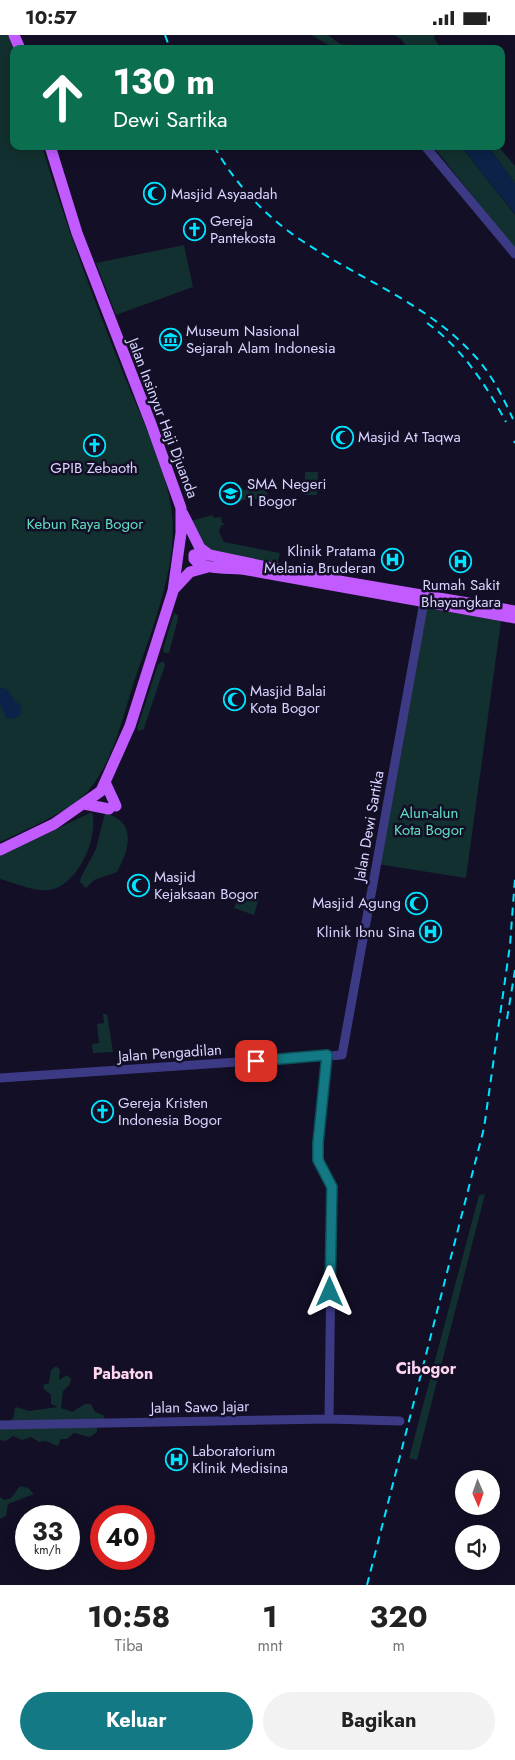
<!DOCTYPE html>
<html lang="id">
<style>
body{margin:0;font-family:Jost,sans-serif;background:#f2f2f2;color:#222;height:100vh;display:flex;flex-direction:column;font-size:19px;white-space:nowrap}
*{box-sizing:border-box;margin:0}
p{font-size:16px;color:#767676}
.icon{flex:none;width:28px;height:28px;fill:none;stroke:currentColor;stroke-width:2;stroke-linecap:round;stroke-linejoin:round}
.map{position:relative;height:1550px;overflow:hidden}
.sheet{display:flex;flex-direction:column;background:#fff;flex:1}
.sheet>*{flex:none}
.top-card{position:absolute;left:10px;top:10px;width:495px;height:105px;border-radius:10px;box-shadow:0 2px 12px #0003;background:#0b6e4f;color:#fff;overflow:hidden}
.needle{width:32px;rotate:178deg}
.tools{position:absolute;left:455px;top:1435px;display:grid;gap:10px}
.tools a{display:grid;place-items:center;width:45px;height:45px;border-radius:50%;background:#fff;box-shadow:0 2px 12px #0003;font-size:25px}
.speed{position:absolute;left:15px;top:1470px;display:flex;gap:10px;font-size:25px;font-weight:700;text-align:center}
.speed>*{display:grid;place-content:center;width:65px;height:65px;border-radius:50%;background:#fff;box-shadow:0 2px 12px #0003;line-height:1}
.speed small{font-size:12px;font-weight:400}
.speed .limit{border:8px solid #d22;background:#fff;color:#111}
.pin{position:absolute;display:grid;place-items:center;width:42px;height:42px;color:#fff;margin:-21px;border-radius:10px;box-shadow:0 2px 8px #0006}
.me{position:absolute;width:55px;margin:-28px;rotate:0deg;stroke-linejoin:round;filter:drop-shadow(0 0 4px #0008)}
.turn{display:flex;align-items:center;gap:18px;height:105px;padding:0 20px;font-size:22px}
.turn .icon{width:65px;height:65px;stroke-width:2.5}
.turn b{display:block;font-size:35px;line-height:42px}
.eta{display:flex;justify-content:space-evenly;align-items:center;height:85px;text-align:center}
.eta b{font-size:30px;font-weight:700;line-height:35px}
.primary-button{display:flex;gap:10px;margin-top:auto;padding:10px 20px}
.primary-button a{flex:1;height:58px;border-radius:30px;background:#137a85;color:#fff;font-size:20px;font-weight:700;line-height:58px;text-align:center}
.primary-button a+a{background:#f2f2f2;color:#222}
.status{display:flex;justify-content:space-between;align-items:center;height:35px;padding:0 25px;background:#fff;direction:ltr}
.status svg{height:14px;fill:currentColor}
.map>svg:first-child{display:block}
.green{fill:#12302f}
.water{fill:#0c2248}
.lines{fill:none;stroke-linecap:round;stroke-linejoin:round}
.minor{stroke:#3d3a85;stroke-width:9}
.major{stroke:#c25bff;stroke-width:11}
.rail{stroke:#00e5ff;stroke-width:2;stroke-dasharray:8 6;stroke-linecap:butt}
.route-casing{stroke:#0c4f56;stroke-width:12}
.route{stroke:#137a85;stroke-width:9}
.labels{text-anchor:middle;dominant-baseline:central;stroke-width:5;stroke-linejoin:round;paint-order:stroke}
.poi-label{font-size:15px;fill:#d9d4ff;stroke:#130f26;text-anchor:start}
.street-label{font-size:15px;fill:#d9d4ff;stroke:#130f26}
.park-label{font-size:15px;fill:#5fe0c0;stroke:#130f26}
.neighbourhood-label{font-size:16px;font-weight:bold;fill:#ffd6f0;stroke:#130f26}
</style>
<div class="status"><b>10:57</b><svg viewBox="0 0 49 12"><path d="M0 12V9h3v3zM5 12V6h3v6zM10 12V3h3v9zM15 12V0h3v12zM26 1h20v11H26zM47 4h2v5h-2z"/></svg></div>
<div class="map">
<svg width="515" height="1550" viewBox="0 0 515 1550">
<rect width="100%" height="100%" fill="#130f26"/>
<path class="green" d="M0 0H9L14 14V111H42C66 191 95 268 126 345 143 387 167 433 172 479 178 532 151 597 134 647 122 683 114 726 88 756 72 775 24 796 0 807Z
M311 0H328L340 9 354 10 360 14H336Z
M394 0H435L434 3 441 14 407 12 401 4Z
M433 111H461L515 180V214Z
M488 111H498L515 131V149Z
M184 210 193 252 116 280 96 228Z
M305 437H318L317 460H305Z
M266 452 268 463 233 466 232 456Z
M213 480 214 483 221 482 222 488 225 489 221 491 219 497 224 507 280 518 276 534 214 521 187 487Z
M422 572 501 586 466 843 377 829Z
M174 578 178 580V584L169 618H164L163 614Z
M163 626 165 630 146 687 144 694 139 696 137 694 158 629Z
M92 777C99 802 78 851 49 855 34 857 15 848 0 844V821Z
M105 778C138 787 129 815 117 837L94 845 86 853 80 847 81 842 96 814Z
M240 857 259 863 254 880 234 873Z
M103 979H107L113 1017 93 1018 92 1009 99 1008 97 989 104 988Z
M485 1159 417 1425 409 1423 479 1160Z
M56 1331 60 1335 59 1345 67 1340 71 1344 70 1349 63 1356 61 1373 72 1377 85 1369H91L95 1377 105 1381 97 1392V1397L90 1402 74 1398 67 1404H61L58 1411 46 1406 39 1407 31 1402 22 1405 13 1401 6 1406 0 1405V1385L8 1387C17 1383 12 1378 16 1372L29 1376 58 1372 51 1369V1360L44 1354 43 1350 49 1348 51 1335Z
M20 1451 28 1453 34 1459 8 1469 6 1481 0 1484V1462L5 1465 11 1463Z"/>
<path class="water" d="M461 111H488L515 149V179Z
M0 653 7 654 15 666 21 671C22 682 16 685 6 683L0 669Z"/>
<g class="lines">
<path class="minor" d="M425 111 515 219
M327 1021 318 1102 319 1125 332 1152 329 1384
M0 1043 342 1020 424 567
M0 1390 329 1384 400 1386"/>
<path class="major" d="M14 0 20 14
M183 479 200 513 208 519
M175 553 190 537 208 532
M515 576 310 541 200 518 194 520V524C203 536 233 532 248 535L515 583
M105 747 116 771
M84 769 109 774
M0 815 54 789 101 756 130 691 173 556 181 498V473L151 389 77 198 50 111"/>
<path class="rail" d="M165 0 170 14
M214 111C236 151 269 185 307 209 361 244 426 269 471 317 490 336 502 360 513 384
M427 288C462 313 486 350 506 387
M514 406 515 408
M507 984 515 935
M367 1550 484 1093 510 910 515 843"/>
</g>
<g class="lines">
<defs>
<path id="route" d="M256 1026 327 1020 318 1108V1125L332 1152 330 1257"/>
</defs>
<use href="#route" class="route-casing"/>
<use href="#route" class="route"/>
</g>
<defs>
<symbol id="mosque-ring" viewBox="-11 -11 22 22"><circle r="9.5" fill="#130f26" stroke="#00e5ff" stroke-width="1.5"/><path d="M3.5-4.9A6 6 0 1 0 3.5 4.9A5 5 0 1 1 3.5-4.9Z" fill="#00e5ff"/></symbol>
<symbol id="church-ring" viewBox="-11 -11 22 22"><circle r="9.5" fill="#130f26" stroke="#00e5ff" stroke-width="1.5"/><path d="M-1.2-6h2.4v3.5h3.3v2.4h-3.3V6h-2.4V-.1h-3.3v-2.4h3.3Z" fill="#00e5ff"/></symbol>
<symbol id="museum-ring" viewBox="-11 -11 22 22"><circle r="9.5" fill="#130f26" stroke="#00e5ff" stroke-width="1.5"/><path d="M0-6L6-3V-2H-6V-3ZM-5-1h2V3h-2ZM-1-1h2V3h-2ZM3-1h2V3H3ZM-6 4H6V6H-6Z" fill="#00e5ff"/></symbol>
<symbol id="school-ring" viewBox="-11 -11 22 22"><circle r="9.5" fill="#130f26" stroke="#00e5ff" stroke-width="1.5"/><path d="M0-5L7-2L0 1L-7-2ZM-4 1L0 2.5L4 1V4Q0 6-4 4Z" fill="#00e5ff"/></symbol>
<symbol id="hospital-ring" viewBox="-11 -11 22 22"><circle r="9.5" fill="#130f26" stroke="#00e5ff" stroke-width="1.5"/><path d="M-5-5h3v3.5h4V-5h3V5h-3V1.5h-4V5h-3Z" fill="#00e5ff"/></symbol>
</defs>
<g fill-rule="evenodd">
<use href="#mosque-ring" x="142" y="146" width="25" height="25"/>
<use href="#church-ring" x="182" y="182" width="25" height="25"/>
<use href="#museum-ring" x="158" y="292" width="25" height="25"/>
<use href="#mosque-ring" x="330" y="390" width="25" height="25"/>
<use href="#church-ring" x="82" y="398" width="25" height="25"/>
<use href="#school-ring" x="218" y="446" width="25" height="25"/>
<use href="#hospital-ring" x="380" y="512" width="25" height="25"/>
<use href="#hospital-ring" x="448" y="514" width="25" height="25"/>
<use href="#mosque-ring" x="222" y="652" width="25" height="25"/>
<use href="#mosque-ring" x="126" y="838" width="25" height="25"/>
<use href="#mosque-ring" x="404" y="856" width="25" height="25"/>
<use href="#hospital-ring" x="418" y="884" width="25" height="25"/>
<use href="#church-ring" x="90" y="1064" width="25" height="25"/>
<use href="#hospital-ring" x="164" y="1412" width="25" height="25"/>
</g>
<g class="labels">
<g class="poi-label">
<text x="171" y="159">Masjid Asyaadah</text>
<text x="210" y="186">Gereja<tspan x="210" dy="17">Pantekosta</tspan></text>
<text x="186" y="296">Museum Nasional<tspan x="186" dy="17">Sejarah Alam Indonesia</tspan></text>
<text x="358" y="402">Masjid At Taqwa</text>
<text x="94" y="433" text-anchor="middle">GPIB Zebaoth</text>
<text x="247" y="449">SMA Negeri<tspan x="247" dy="17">1 Bogor</tspan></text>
<text x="376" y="516" text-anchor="end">Klinik Pratama<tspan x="376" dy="17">Melania Bruderan</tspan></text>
<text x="461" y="550" text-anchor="middle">Rumah Sakit<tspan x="461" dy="17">Bhayangkara</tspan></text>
<text x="250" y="656">Masjid Balai<tspan x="250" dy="17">Kota Bogor</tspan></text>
<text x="154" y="842">Masjid<tspan x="154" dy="17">Kejaksaan Bogor</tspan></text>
<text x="401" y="868" text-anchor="end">Masjid Agung</text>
<text x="415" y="897" text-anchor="end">Klinik Ibnu Sina</text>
<text x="118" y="1068">Gereja Kristen<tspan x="118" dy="17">Indonesia Bogor</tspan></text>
<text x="192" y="1416">Laboratorium<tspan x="192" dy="17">Klinik Medisina</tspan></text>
</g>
<g class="street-label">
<text transform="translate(163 383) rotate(69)">Jalan Insinyur Haji Djuanda</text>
<text transform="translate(369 791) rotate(-80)">Jalan Dewi Sartika</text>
<text transform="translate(170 1018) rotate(-4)">Jalan Pengadilan</text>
<text transform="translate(200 1372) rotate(-1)">Jalan Sawo Jajar</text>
</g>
<g class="park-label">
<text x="85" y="489">Kebun Raya Bogor</text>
<text x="429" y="778">Alun-alun<tspan x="429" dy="17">Kota Bogor</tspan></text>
</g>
<g class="neighbourhood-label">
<text x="426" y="1333">Cibogor</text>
<text x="123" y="1338">Pabaton</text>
</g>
</g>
</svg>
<div class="tools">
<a><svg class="needle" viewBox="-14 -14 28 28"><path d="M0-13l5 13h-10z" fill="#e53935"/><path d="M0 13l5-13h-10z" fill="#767676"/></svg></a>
<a><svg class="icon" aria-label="sound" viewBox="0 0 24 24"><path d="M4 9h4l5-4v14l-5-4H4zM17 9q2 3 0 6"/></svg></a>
</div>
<div class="speed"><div>33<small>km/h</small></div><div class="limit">40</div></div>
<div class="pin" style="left:256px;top:1026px;background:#d93025"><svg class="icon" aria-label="arrive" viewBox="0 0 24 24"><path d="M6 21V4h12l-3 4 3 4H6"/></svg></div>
<svg class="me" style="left:330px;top:1257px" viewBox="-20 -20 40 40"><path d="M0-17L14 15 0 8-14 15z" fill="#137a85" stroke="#fff" stroke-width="4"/></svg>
<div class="top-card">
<div class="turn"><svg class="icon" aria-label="ahead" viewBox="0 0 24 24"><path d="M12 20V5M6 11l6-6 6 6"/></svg><div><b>130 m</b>Dewi Sartika</div></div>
</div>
</div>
<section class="sheet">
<div class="eta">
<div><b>10:58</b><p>Tiba</p></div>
<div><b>1</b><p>mnt</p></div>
<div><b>320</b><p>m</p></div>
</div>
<div class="primary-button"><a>Keluar</a><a>Bagikan</a></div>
</section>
